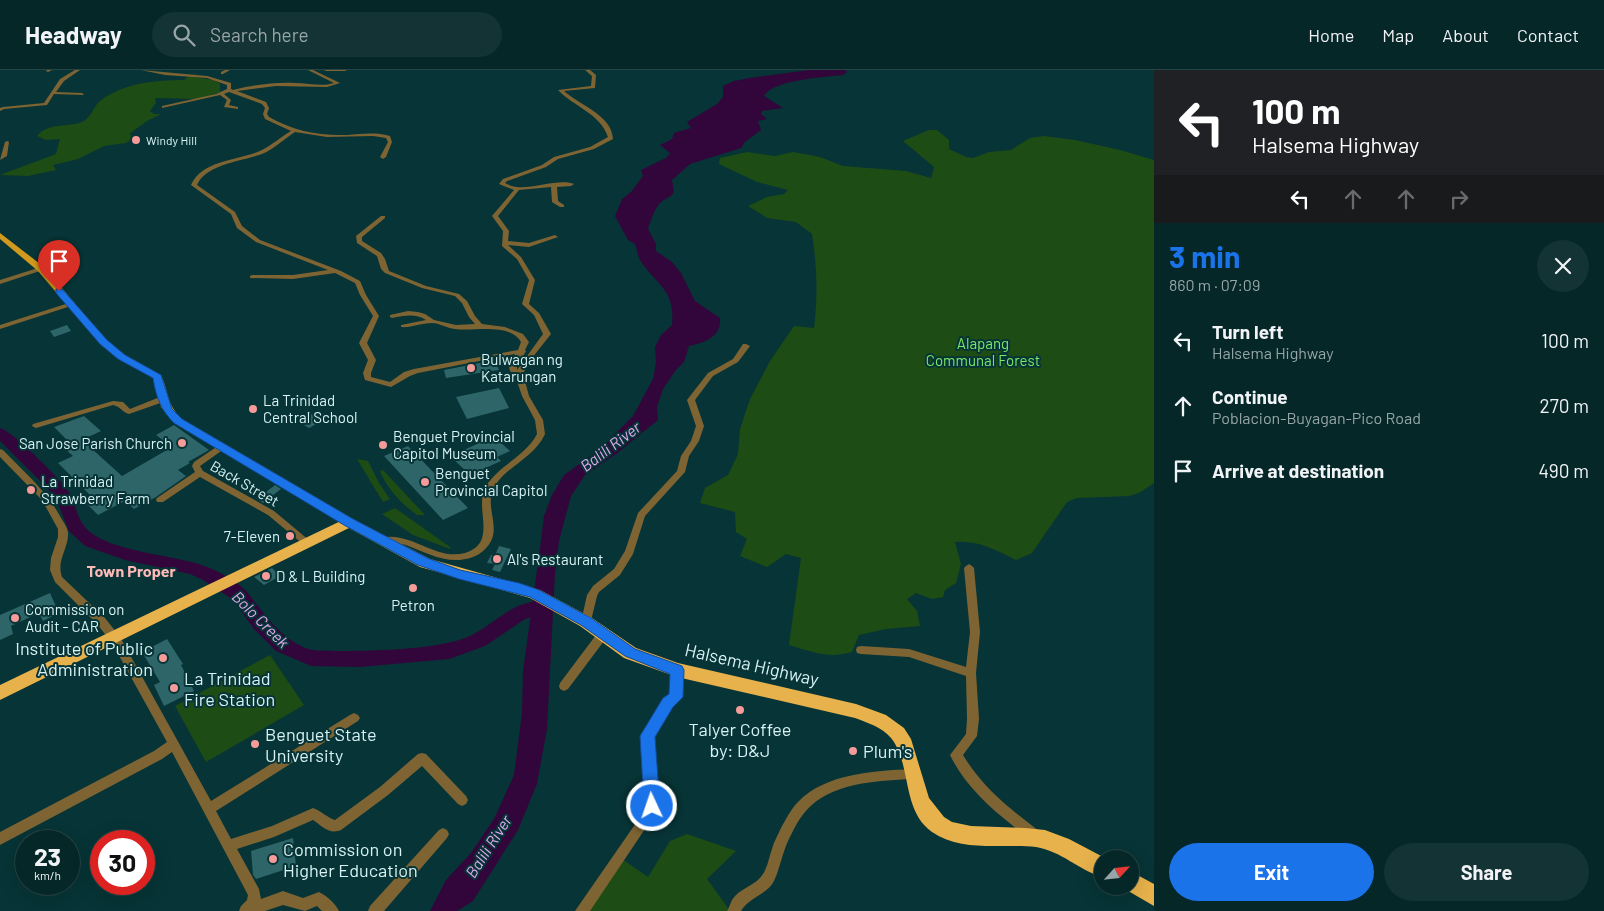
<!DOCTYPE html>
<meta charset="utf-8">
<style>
body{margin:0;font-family:Barlow,sans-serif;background:#133334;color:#f1f3f6;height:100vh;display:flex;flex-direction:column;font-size:19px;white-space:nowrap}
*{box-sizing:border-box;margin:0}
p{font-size:16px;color:#97a5a8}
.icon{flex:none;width:28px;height:28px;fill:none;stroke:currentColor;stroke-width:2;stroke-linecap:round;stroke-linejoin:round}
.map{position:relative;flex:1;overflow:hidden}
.details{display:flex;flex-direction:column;background:#052728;width:450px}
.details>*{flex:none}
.top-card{background:#202124;color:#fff;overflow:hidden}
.needle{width:32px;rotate:63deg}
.buttons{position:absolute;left:1094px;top:780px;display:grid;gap:10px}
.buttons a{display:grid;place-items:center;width:45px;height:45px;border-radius:50%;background:#052728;box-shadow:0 5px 20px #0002,0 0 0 1px #264445;font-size:25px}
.speed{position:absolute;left:15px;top:760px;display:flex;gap:10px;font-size:25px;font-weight:700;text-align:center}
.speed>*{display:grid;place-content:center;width:65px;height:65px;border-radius:50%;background:#052728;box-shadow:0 5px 20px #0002,0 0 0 1px #264445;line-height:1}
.speed small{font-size:12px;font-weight:400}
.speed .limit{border:8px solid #d22;background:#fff;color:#111}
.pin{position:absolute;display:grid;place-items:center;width:42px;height:42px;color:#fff;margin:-51px -21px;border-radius:50% 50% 50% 0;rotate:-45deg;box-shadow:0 0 5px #0007}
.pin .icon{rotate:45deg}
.me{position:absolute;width:55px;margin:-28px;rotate:357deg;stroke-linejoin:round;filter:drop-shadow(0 0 4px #0008)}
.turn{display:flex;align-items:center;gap:18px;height:105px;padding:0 15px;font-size:22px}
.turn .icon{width:65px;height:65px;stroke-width:2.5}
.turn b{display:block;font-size:35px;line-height:42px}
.lanes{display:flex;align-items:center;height:48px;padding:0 15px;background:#0003;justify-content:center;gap:25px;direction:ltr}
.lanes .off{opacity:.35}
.round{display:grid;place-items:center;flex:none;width:52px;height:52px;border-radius:26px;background:#133334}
.summary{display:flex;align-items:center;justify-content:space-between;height:85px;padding:0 15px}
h1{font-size:30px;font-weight:700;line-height:38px;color:#1a73e8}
.primary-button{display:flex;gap:10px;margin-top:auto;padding:10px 15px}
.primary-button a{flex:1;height:58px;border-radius:30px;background:#1a73e8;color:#fff;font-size:20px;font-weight:700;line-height:58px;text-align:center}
.primary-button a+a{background:#133334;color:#f1f3f6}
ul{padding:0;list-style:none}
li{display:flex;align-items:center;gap:15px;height:65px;padding:0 15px}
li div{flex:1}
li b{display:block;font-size:19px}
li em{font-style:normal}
header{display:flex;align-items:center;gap:30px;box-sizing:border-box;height:70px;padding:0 25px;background:#052728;border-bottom:1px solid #264445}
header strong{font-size:24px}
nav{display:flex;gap:28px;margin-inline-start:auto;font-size:18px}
.search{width:350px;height:45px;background:#133334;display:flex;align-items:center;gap:12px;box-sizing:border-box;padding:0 18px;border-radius:28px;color:#97a5a8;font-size:19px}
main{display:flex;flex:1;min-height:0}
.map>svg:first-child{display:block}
.green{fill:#1e4c15}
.water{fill:#32063a}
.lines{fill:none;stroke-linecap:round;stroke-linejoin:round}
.river{fill:#32063a;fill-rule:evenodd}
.building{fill:#2e6568}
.minor{fill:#7f6433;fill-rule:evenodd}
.major{fill:#d1991d;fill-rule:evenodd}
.highway{fill:#e7b14b;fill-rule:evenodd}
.route{fill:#1a73e8;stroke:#114b97}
.poi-dot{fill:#f59b9a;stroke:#073436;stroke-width:2}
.labels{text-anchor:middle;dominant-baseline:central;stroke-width:4;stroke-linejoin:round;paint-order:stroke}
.far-poi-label{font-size:12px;fill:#d7f2f4;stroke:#073436;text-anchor:start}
.park-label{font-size:15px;fill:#7ae765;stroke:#073436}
.poi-label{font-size:15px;fill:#d7f2f4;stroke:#073436;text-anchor:start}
.street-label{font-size:15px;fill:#d7f2f4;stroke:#073436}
.water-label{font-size:16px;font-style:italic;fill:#e4a8f1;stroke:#073436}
.neighbourhood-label{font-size:16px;font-weight:bold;fill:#ffbab8;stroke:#073436}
.near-poi-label{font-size:18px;fill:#d7f2f4;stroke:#073436;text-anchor:start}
.near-street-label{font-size:18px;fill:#d7f2f4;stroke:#073436}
</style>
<header>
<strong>Headway</strong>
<div class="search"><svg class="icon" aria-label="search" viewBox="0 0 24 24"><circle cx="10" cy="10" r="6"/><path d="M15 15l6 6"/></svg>Search here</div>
<nav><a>Home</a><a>Map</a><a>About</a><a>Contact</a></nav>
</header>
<main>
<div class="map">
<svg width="1154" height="841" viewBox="0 0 1154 841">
<rect width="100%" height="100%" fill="#073436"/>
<path class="green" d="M189 6 214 10 220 14V22L199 29 155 28 156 33 150 41 154 44H161L147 51 129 64 134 67 126 73 104 76 78 89 53 95 56 100 28 106 0 105 56 84 60 69 46 70 37 66C48 53 65 57 79 53 91 50 92 38 100 31 123 13 155 10 184 10Z
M929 60H937L949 70V79L966 87 973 88 989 82 1011 80 1030 68 1044 66 1075 70 1120 80 1154 90V413L1139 423 1129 426 1077 428 1067 432 1032 483 1016 490C996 480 978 470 955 472L961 494 956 513 945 520 943 527 932 529 916 523 907 529 917 541 920 556 886 559 859 565 852 582C828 589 813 582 789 575L801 488 786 484 767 497 740 486 747 469 736 462 735 442 700 433 705 418 728 405 738 384 740 359 750 329 770 291 794 256 814 258C818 226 817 196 812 164L796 152 767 148 748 136 767 127 784 124 788 120 757 112 719 94 720 88 747 82 775 86 793 82 820 87 843 96 906 101 931 108 934 97 903 71Z
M357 389 368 391 379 413 390 429 383 432Z
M383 400 425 445H417C402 434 387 419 380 401Z
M395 438 450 477V479L413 465 382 444Z
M270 585 304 635 206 692 175 636Z
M687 764 736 781 707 809 728 838 727 841H587L622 789 648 807 670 771Z"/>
<path class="water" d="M809 0H845L847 2 843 5C825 7 772 10 764 26L783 38 762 41 761 44 767 49 758 51 761 60 745 72 741 78 690 94 672 110 674 122C670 128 666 128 661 132 654 139 651 150 648 159L656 174V181L672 192 681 203 695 231 720 248C722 267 704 273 689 276L684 292 676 300 663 319 657 337 658 350 616 384 585 405 571 426 559 471 555 503 547 659 537 714 518 760 473 831 457 841H430L446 810 471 783 494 749 514 705 522 643 523 601 540 478 544 446 552 425 564 405 600 379 633 346 653 309 656 293 655 277 661 265 672 255C675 220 659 217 642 193 638 188 637 180 635 174L628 170 615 146 622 129 631 122 643 106 641 100 666 88 670 83 660 75 672 69 674 63 691 58 687 52 717 34 723 27V16L734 11 749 8Z"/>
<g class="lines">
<path class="river" d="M0 358C14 362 60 409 69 422 75 431 76 444 82 453 101 484 179 483 212 499 222 503 235 511 244 519 249 523 253 531 258 536 272 554 289 575 313 580 320 581 328 580 335 581 370 581 439 580 470 566 494 555 519 524 548 533L550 538 548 543 525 549 485 576 449 589 360 597 311 596 276 581 255 560 232 529 203 510 190 504 125 490 85 476 69 461 55 426 0 371Z"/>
</g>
<path class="building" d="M67 255 71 261 54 267 50 261Z
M495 290 499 300 446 308 444 300Z
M499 318 509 338 467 349 456 327Z
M312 344 322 351 309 358 299 352Z
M84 346 101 361 82 370 122 406 172 377 156 365 174 355 209 380 188 392 190 393 178 400 186 406 156 427 134 439 125 431 98 445 83 430 91 426 58 393 73 386 65 379 73 376 54 357Z
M489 362 510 381 497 387 501 391 470 405 450 386 484 371 479 366Z
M408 376 468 438 443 450 384 386Z
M275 415 281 419 263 433 257 429Z
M499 476 511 479 500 502 492 500 495 494 487 493 491 485H495Z
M272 498 280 506 264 515 254 507Z
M50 523 59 543 43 551 39 543 11 556 13 564 0 570V545Z
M167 569 183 594 181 595 194 621 164 636 154 615 160 612 142 582Z
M293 768 296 796 256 809 253 805 251 781Z"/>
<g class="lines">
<path class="minor" d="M47 0H52L48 2 46 1Z
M75 0H80L64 11 56 22 82 23 84 25 54 24 47 35 4 39 0 41V38L3 37 44 33 60 9Z
M141 0 207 6 231 13V19L233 20C253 15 274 12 295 13 308 13 322 17 334 13L308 0H313L340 13 327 17 276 16 237 21 266 32 269 38 267 44 269 47C294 61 319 66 347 65 362 64 375 62 390 66L392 72 386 87 383 89 380 87 388 72 386 68 373 66 327 67 295 62C284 69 274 79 262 84 243 91 206 94 197 115L235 142 242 156 260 170 341 201 360 211 366 225 379 246 367 273 376 290 371 303V307L390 312 404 302 414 299 518 280 521 272C510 252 473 262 455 259 447 258 439 253 432 253 421 253 411 258 401 257V255L426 250C415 243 404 246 392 248L390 247V245L408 241 418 242 425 244 434 250 456 255 475 254 469 247 462 233 455 226 422 218 385 203 381 199 377 186 357 173 356 166 381 146H385V148L362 167V171L381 183 385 189 389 201 426 216 459 224 467 231 475 246 482 254 505 257 523 264 529 272 525 280 526 281 517 297V300L543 264 534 245 522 234 529 210 517 189 502 176 503 161 492 146 514 120 499 114 503 109 542 95 554 87 590 77 608 67C600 43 574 37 558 20L591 16 592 6 585 0H590L596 5 595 18 564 21C579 35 612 45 613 69L594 79 558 89 546 97 507 111 505 113C509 115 513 117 517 117 532 119 561 108 574 114L571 116 557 117 558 131 564 135V137H560L552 132 551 117 519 120 498 146 509 161 508 171 529 173 555 165 558 167 529 177 508 175 521 187 535 210 529 234 539 243 551 264 528 293 523 304 529 326 543 350 545 364C534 389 502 398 493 420 486 436 498 453 492 469 488 478 481 484 473 487 448 496 428 483 406 475 399 473 391 473 383 473L380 472 378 470 380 468C410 460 435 491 465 483 499 473 473 437 486 416 499 395 526 386 537 364L535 350 522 326 515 305 510 301 509 297 515 284 418 303 410 306 391 317 365 310 363 303 368 290 359 273 373 246 360 225 355 213 335 203 293 209 250 208V206L252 205H293L328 200 256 172 237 158 231 144 191 115C203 89 239 91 262 80 272 75 281 67 291 61L265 49 263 44 265 38 262 34 229 22 224 24 231 30 229 35 238 37V39L224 37 227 30 220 25 162 38V36L216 24 227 19V15L207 8 165 5Z
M225 0H230L223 4H221V2Z
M324 0H347L345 1H326Z
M7 71 9 72 7 86 0 90 5 72Z
M41 197 44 199 43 200 0 214V210Z
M72 232 74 233V235L0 259V255Z
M743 274H746L750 276 738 292 713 306 695 330 704 356 699 371 689 386 685 402 645 446 633 484 620 505 599 522 597 526 590 555 586 556 582 555 581 552 587 525 593 516 614 499 625 481 638 443 677 401 681 386 691 371 696 356 687 330 708 303 733 289Z
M160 327H163L167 329 166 331 129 344C123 343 120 336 113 335L36 358 32 356 33 354 113 331 123 332 130 339Z
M221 374 224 375 225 377 224 379 200 396 203 401 274 441 310 471 312 473 310 475H304L268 445 200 407 163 432H157L156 430 157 428 195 402 192 396 194 392Z
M0 379 3 380C24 402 47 421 61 448 64 453 67 457 68 462 69 479 56 489 62 507L105 548 120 567 211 731 350 645 354 643 358 645 360 648 358 651 216 741 231 769 272 756 313 738C321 741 328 748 335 750L380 717 418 684 422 683 426 684 466 726 468 730 466 734 462 736 458 734 422 696 388 725 341 760C329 765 322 756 313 750L274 767 237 779 259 819 261 829 283 821 303 828 319 822C327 826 335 833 339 841H322L317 836 305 841 283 835 265 841H239L241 836 247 830 248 825 172 682 162 689 0 775V762L154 681 167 672 112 573 97 554 55 512 50 500 51 488 58 467V459L42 430 0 387Z
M969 494 972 496 974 498 980 562 976 603 979 649 977 666 963 685C982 717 1010 739 1039 761L1041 765 1039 769 1035 771C1027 768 1019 761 1012 755 988 736 964 714 950 685L966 664 967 649 966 606 909 587 861 584 857 583 856 580 857 577 861 576 909 579 966 597 970 562 964 498 966 496Z
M603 560 607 561 608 564 607 567 568 619 564 621 560 619 559 616 560 613 599 561Z
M677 596 681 597 682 600 681 627 680 630 672 635 653 667 657 741 590 841H575L645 740 641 666 664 629 671 625 672 600 673 597Z
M912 699 916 700 918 704 916 708 912 709C877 711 830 712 805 742 798 750 793 761 788 771 782 784 780 798 774 811 767 825 749 827 741 841H727C729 838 730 834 732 830 739 818 756 816 763 804 768 796 769 787 772 779 774 771 778 765 781 758 786 749 791 739 798 732 826 703 874 701 912 699Z
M443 758 447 760 449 764 447 768 384 841H368L370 836 439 760Z"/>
<path class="major" d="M0 163 44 197 106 270 125 285 161 305C169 322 166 334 182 349L353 449 355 452 353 455H345L174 353 161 337 153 308 119 289 100 274 38 201 0 169Z"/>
<path class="highway" d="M349 447 430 489 540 520 592 548 636 578 678 593 856 634 886 645 904 658 911 669 929 728 944 747 952 752 971 756 1025 758 1045 760 1069 769 1107 789H1102V807C1079 800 1061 781 1036 777 1002 773 963 783 932 762 901 740 912 694 891 668 882 657 868 653 855 648L677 607 624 588 580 556 530 528 420 497 349 458 0 630V615Z
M1130 801 1154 814V836L1123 818 1122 816H1130Z"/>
</g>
<path class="route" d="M56 219H62L107 270 125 285 161 305 172 339 182 349 353 449 427 488 460 500 519 513 539 520 591 548 635 579 682 596 684 600 683 627 673 637 655 667 660 736 657 741 652 743 646 741 644 736 640 666 663 628 669 624 670 604 625 586 581 555 530 527 459 509 418 495 344 455 174 353C161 340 156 327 153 308L118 289 100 274 56 223Z"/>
<g class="poi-dot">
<circle cx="136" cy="70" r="5"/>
<circle cx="471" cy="298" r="5"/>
<circle cx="253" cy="339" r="5"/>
<circle cx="182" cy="373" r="5"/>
<circle cx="383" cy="375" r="5"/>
<circle cx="425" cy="412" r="5"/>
<circle cx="31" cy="420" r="5"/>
<circle cx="290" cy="466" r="5"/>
<circle cx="497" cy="489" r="5"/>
<circle cx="266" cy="506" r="5"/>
<circle cx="413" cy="518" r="5"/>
<circle cx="15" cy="548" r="5"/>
<circle cx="163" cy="588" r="5"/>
<circle cx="174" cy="618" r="5"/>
<circle cx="740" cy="640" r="5"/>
<circle cx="255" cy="674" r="5"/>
<circle cx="853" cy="681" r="5"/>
<circle cx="273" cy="789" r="5"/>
</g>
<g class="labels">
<g class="far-poi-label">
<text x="146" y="70">Windy Hill</text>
</g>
<g class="park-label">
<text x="983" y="273">Alapang<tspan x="983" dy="17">Communal Forest</tspan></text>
</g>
<g class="poi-label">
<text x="481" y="289">Bulwagan ng<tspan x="481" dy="17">Katarungan</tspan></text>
<text x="263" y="330">La Trinidad<tspan x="263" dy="17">Central School</tspan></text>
<text x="393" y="366">Benguet Provincial<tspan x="393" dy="17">Capitol Museum</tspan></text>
<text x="172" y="373" text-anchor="end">San Jose Parish Church</text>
<text x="435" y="403">Benguet<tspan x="435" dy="17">Provincial Capitol</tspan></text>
<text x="41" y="411">La Trinidad<tspan x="41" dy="17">Strawberry Farm</tspan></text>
<text x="280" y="466" text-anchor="end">7-Eleven</text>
<text x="507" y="489">Al's Restaurant</text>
<text x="276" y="506">D &amp; L Building</text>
<text x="413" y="535" text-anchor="middle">Petron</text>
<text x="25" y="539">Commission on<tspan x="25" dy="17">Audit - CAR</tspan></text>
</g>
<g class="street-label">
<text transform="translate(245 413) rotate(30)">Back Street</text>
</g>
<g class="water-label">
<text transform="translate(610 376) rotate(-37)">Balili River</text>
<text transform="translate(261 549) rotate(45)">Bolo Creek</text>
<text transform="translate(488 776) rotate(-57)">Balili River</text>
</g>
<g class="neighbourhood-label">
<text x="131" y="500">Town Proper</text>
</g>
<g class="near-poi-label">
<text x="153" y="578" text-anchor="end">Institute of Public<tspan x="153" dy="21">Administration</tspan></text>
<text x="184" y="608">La Trinidad<tspan x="184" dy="21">Fire Station</tspan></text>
<text x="740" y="659" text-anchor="middle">Talyer Coffee<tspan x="740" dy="21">by: D&amp;J</tspan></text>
<text x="265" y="664">Benguet State<tspan x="265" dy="21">University</tspan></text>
<text x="863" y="681">Plum's</text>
<text x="283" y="779">Commission on<tspan x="283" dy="21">Higher Education</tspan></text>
</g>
<g class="near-street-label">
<text transform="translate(752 594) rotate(13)">Halsema Highway</text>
</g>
</g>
</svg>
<div class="buttons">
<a><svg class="needle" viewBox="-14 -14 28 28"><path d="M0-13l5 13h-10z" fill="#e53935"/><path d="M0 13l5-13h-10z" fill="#97a5a8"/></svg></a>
</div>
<div class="speed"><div>23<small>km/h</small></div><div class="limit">30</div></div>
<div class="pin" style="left:59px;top:221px;background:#d93025"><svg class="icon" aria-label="arrive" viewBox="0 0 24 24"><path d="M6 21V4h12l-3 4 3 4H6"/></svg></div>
<svg class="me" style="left:652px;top:736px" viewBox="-20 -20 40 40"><circle r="17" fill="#1a73e8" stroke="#fff" stroke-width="3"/><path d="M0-11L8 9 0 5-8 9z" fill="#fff"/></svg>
</div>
<section class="details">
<div class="top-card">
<div class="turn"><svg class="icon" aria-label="left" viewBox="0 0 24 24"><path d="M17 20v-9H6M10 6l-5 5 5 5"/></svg><div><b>100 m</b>Halsema Highway</div></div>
<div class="lanes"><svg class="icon" aria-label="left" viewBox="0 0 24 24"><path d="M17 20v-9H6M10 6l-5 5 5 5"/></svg><svg class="icon off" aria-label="ahead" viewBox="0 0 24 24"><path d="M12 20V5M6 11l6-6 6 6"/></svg><svg class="icon off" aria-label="ahead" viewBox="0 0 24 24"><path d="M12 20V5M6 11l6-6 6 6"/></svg><svg class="icon off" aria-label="right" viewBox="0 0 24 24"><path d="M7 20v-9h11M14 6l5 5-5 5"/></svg></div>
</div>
<div class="summary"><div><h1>3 min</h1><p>860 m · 07:09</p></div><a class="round"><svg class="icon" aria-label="close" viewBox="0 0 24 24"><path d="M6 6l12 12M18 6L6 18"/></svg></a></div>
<ul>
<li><svg class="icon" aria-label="left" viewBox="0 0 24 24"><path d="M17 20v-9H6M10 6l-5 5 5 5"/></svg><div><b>Turn left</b><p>Halsema Highway</p></div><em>100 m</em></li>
<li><svg class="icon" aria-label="ahead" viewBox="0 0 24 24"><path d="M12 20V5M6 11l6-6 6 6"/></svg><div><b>Continue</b><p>Poblacion-Buyagan-Pico Road</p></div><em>270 m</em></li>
<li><svg class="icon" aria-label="arrive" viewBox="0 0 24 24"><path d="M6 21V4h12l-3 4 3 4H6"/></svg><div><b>Arrive at destination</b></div><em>490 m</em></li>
</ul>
<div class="primary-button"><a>Exit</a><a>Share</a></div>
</section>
</main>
